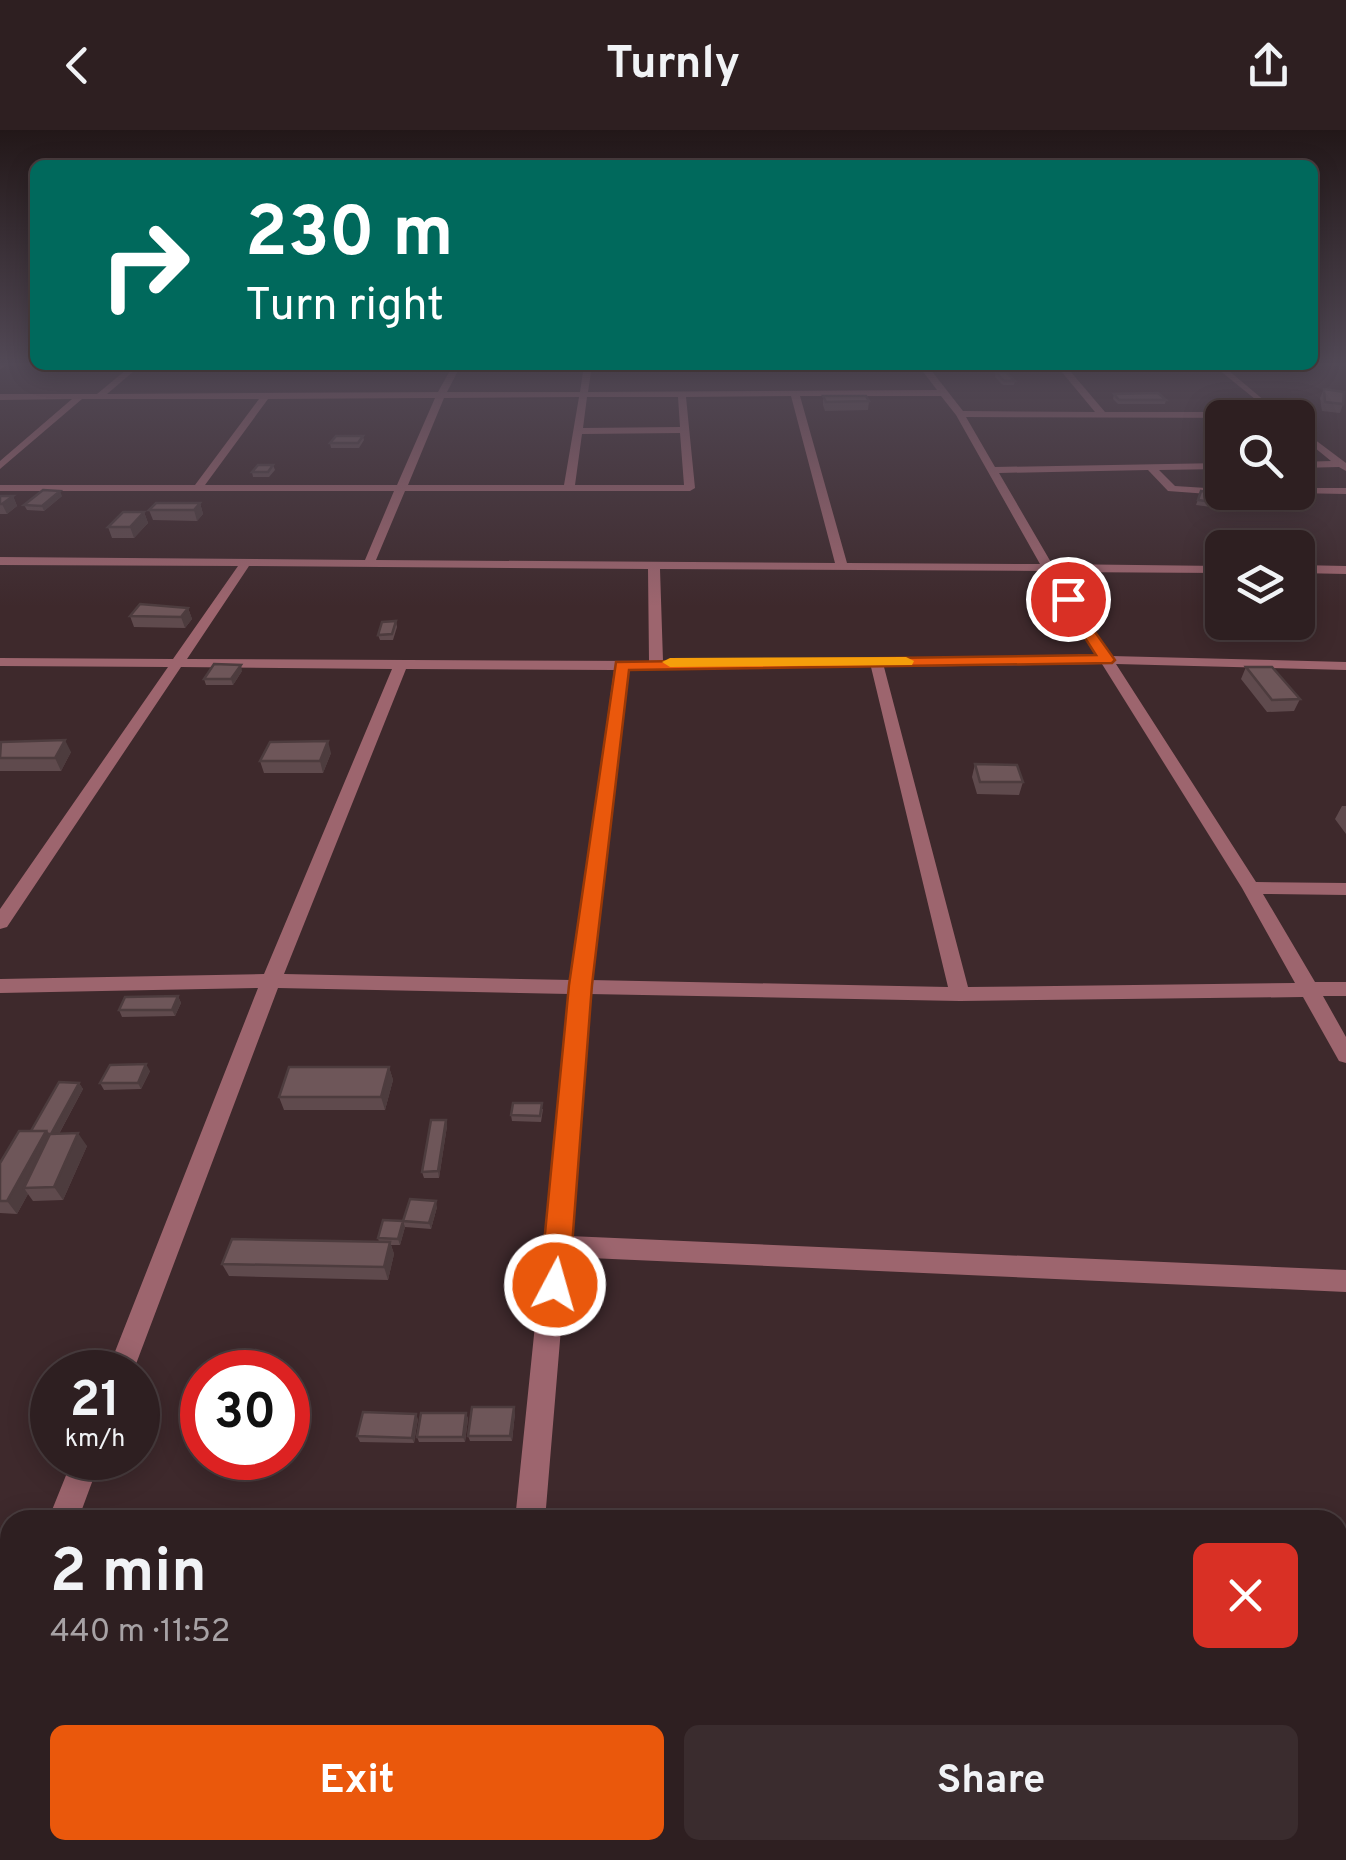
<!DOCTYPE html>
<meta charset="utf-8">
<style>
body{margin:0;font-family:Overpass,sans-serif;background:#3a2c2e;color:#f1f3f6;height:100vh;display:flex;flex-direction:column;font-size:38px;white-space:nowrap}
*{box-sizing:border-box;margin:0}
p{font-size:32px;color:#a7a2a5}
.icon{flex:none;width:55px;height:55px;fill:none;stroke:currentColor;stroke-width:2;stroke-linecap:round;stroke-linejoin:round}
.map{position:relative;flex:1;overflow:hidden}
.side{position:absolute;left:0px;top:1380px;width:1348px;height:350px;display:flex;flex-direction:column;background:#2e1f21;border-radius:30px 30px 0 0;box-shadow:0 5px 25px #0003,0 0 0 2px #493d3f}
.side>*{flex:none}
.top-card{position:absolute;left:30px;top:30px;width:1288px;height:210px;border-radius:15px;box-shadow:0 5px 25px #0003,0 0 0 2px #493d3f;background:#00695c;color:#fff;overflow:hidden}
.fabs{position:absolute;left:1205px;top:270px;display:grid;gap:20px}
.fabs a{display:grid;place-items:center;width:110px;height:110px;border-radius:15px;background:#2e1f21;box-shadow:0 5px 25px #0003,0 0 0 2px #493d3f;font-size:50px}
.speed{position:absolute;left:30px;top:1220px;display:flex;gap:20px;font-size:50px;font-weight:700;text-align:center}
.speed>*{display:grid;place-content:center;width:130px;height:130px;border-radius:50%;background:#2e1f21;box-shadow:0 5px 25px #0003,0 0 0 2px #493d3f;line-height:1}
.speed small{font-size:25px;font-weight:400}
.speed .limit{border:15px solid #d22;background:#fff;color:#111}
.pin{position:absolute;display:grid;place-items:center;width:85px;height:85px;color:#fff;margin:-42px;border:5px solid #fff;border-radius:50%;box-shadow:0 2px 10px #0007}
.me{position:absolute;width:110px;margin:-55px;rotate:6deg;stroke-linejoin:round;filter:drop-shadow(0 0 8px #0008)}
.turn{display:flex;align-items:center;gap:35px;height:210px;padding:0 50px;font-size:45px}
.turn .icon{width:130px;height:130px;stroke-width:2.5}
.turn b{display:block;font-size:70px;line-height:85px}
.round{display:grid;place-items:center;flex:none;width:105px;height:105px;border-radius:15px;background:#3a2c2e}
.overview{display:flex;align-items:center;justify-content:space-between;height:170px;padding:0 50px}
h1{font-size:60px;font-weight:700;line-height:75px}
.primary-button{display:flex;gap:20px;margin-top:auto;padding:20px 50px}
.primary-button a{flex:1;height:115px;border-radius:15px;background:#ea580c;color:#fff;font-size:40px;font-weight:700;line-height:115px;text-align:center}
.primary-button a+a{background:#3a2c2e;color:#f1f3f6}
header{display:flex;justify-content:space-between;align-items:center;height:130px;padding:0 50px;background:#2e1f21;font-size:45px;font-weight:700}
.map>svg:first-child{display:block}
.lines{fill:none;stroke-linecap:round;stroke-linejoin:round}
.minor{fill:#9d656e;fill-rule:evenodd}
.tertiary{fill:#9d656e;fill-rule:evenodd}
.wall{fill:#5f4a4d}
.shaded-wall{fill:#4d3c3e}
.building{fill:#6e5659;stroke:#4d3c3e;stroke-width:2.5}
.route{fill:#ea580c;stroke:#983908;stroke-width:2.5}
.slow{fill:#f59e0b}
</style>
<header><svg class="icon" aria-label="back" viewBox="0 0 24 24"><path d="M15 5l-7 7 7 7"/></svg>Turnly<svg class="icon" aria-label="share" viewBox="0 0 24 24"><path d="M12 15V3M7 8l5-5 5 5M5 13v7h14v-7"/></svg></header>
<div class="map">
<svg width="1346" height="1730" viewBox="0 0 1346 1730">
<rect width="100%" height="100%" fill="#3e292c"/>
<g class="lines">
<path class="minor" d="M132 235H141L107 264 438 262 453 235H461L447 262H580L584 235H592L588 262 937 260 918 235H927L963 281 1095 282 1056 235H1065L1105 282H1271L1213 235H1222L1285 288 966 287 995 337 1222 333V339L1159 340 1175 356 1222 359V362H1227L1222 365 1168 361 1148 340 999 343 1052 434 1222 436V443L1056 442 1111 526 1346 532V540L1116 534 1256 752 1346 753V765L1263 764 1315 852H1346V866H1323L1346 907V933L1339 931 1303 867 960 871 589 864 569 1106 1346 1140V1162L567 1127 545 1390H515L569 864 278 858 133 1242H107L258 858 0 863V849L264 844 392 539 181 537 7 797 0 799V779L168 537 0 536V528L173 529 238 436 0 435V427L365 430 394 361H0V355H195L259 269H82L0 339V331L72 269 0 270V264H97ZM791 266 835 433 376 430 405 361H690L695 358 686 267ZM800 266H941L956 285 1040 434 847 433ZM579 267 564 355H408L444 268ZM587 267H678L680 297 583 298ZM435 268 397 355H205L268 269ZM680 303 684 355H575L582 304ZM249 436 648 439 649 531 187 529ZM660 439 1044 441 1097 526 663 531ZM1102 534 1242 758 1295 853 968 857 884 537ZM871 537 948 857 590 850 627 540ZM406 539 614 540 571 850 284 844Z
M1298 297 1346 333V341L1339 337 1298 338V332L1331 331 1298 304Z
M1298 358H1346V364L1294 363Z
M1298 435 1346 436V444L1298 443Z
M73 1328H101L78 1390H48Z
M10 1510V1564L0 1568V1514Z
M1338 1622 1346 1623V1657L1338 1656Z
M478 1720H514L513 1730H477Z"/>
<path class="tertiary" d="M0 235H7L0 239Z"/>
</g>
<path class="wall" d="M996 242 1015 251 1014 255H1003L995 247Z
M1324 259 1343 274 1340 283 1322 281 1320 268Z
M1114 264 1166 270 1165 274H1118L1113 269Z
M823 266 869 271 868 280 825 281 823 275Z
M363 306 364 310 359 318H331L330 313Z
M273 335 275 340 269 347H253L252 342Z
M1201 361 1215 363 1211 377 1196 375Z
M0 366H13L17 376 7 384H0Z
M62 366 44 381 27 380 24 375Z
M200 373 203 384 197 391 153 390 149 380Z
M144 382 148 393 134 408H112L108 397Z
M188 478 192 489 185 498 134 497 130 486Z
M396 491 397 497 393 510H380L378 505Z
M1246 537 1300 569 1294 581 1267 582 1241 549Z
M242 541 233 555H206L204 549Z
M0 613 71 622 61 641H0Z
M331 623 323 643H264L260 631Z
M975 634 1023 652 1019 665 977 664 972 647Z
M1342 676H1346V704L1335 689Z
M178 866 181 873 175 886 122 887 119 880Z
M389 937 393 950 385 980H284L279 967Z
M150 941 141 959 104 960 100 953Z
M79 953 83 959 59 1004 87 1016 63 1070 33 1071 28 1064 17 1084 0 1083V1033Z
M543 979 541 992 512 991 511 985Z
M446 990 447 996 439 1048H424L422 1042Z
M437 1077 431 1099 405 1097 403 1091Z
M403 1091 405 1097 400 1115H391L394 1124 388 1150 229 1146 222 1134 379 1112 378 1108Z
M466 1283 468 1289 465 1312H419L417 1307Z
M515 1283 512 1311H470L468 1306Z
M418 1289 414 1313 360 1312 357 1306Z"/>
<path class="shaded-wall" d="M60 361 62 366 44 381 42 376Z
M13 366 17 376 7 384 2 374Z
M200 373 203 384 197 391 194 380Z
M144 382 148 393 134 408 130 397Z
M188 478 192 489 185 498 181 487Z
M241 535 242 541 233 555 231 549Z
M65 610 71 622 61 641 55 628Z
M328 611 331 623 323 643 320 631Z
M178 866 181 873 175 886 172 880Z
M146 934 150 941 141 959 138 953Z
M389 937 393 950 385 980 381 967Z
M79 953 83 959 55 1011 51 1004Z
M446 990 447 996 439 1048 438 1041Z
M46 1001 55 1014 24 1058 28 1064 17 1084 7 1071Z
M78 1003 87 1016 63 1070 54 1057Z
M436 1071 437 1077 431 1099 429 1093Z
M403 1091 405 1097 400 1115 398 1109Z
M390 1112 394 1124 388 1150 384 1137Z
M514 1277 515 1283 512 1311 510 1306Z
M466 1283 468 1289 465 1312 463 1307Z
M416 1284 418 1289 414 1313 412 1308Z
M239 1720H249L247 1730H237Z"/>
<path class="building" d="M996 242H1006L1015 251H1004Z
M1324 259 1344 262 1343 274 1325 272Z
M1158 263 1166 270H1119L1114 264Z
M823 266H866L869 271 826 272Z
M336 306H363L358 313H330Z
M258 335H273L268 342H252Z
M43 360 60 361 42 376 24 375Z
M1201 361 1215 363 1213 372 1198 370Z
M0 366H13L2 374H0Z
M156 373H200L194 380H149Z
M123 382H144L130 397H108Z
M140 474 188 478 181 487 130 486Z
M396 491 392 504 378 505 382 492Z
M214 534 241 535 231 549H204Z
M1246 537H1272L1300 569 1272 570Z
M65 610 55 628H0L1 612Z
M328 611 320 631H260L270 612Z
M975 634 1017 635 1023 652H980Z
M178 866 172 880H119L125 867Z
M146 934 138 953H100L110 935Z
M289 937H389L381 967H279Z
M59 952 79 953 51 1004H48L46 1001H31Z
M513 973H542L540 986 511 985Z
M431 990H446L438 1041 422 1042Z
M19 1001H46L7 1071H0V1033Z
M78 1003 54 1057 24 1058 50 1004Z
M410 1069 436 1071 429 1093 403 1091Z
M383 1090 403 1091 398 1109 378 1108Z
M232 1109 390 1112 384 1137 222 1134Z
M472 1277H514L510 1306H468Z
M363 1282 416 1284 412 1308 357 1306Z
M421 1283H466L463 1307H417Z
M89 1720H239L237 1730H86Z"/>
<linearGradient id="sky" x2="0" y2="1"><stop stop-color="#221718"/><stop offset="0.49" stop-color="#524956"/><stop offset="1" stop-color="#524956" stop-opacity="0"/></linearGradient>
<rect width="1346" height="477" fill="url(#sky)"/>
<path class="route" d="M1068 464 1115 530 1112 533 629 540 592 855 569 1155 565 1164 555 1168 545 1164 540 1155 569 855 616 532 1096 525 1060 469Z"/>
<path class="slow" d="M906 527 914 531 912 535 670 537 662 532 670 528Z"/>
</svg>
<div class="fabs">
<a><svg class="icon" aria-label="search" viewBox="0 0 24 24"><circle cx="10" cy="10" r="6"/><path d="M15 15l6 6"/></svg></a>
<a><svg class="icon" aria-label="layers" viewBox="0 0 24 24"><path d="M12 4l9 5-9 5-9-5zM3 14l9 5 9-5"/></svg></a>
</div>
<div class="speed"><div>21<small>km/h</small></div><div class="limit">30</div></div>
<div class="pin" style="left:1068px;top:469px;background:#d93025"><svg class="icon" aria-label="arrive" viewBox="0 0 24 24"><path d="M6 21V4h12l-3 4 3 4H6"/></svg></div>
<svg class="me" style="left:555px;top:1155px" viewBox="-20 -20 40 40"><circle r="17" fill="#ea580c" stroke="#fff" stroke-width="3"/><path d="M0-11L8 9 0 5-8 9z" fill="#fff"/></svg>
<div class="top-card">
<div class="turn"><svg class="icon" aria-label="right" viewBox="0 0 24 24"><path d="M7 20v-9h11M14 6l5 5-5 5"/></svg><div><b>230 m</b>Turn right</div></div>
</div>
<section class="side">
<div class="overview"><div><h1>2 min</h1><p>440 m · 11:52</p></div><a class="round" style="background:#d93025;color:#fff"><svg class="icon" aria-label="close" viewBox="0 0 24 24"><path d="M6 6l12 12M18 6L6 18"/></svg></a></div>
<div class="primary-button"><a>Exit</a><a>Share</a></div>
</section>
</div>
